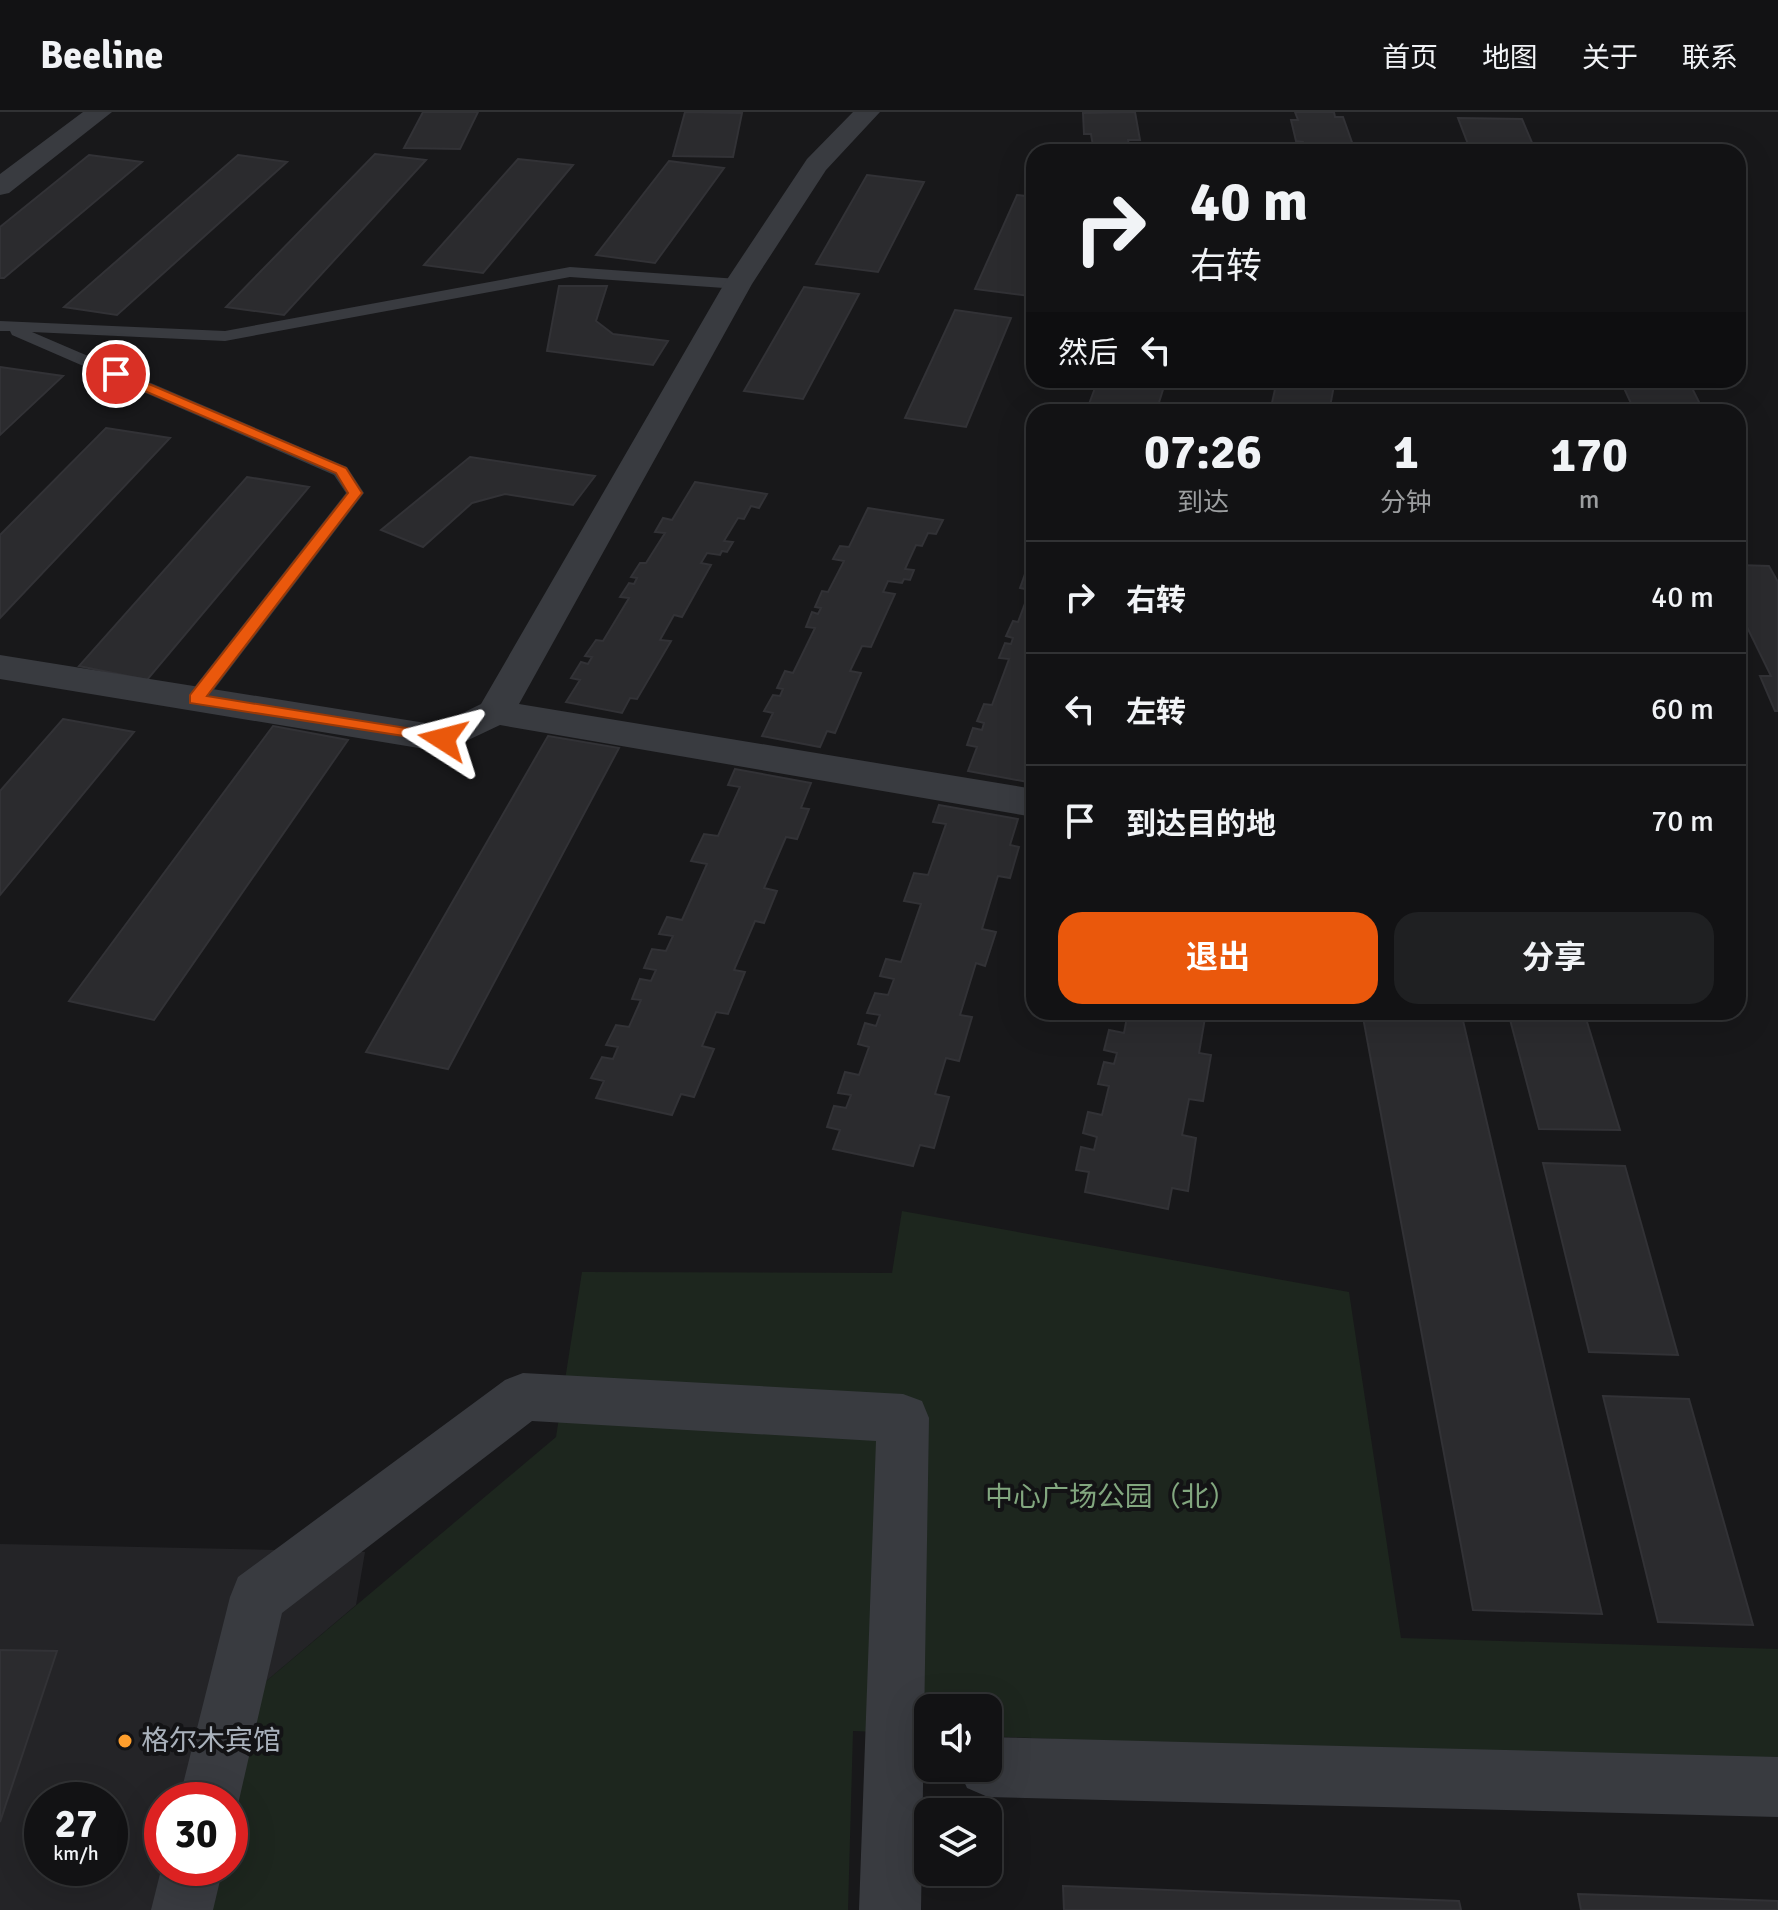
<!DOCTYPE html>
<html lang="zh">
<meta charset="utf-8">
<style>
body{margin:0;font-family:Signika,"Noto Sans SC",sans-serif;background:#1f2022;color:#f1f3f6;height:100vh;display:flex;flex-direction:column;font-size:30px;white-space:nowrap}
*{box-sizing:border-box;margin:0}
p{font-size:26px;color:#9c9ea0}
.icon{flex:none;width:44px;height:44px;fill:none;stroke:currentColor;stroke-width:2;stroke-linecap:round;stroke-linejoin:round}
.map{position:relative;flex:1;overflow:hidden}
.drawer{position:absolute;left:1026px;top:292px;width:720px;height:616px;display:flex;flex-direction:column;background:#121214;border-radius:24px;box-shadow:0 8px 32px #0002,0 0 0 2px #313234}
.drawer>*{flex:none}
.hud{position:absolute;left:1026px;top:32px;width:720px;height:244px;border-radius:24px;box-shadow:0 8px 32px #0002,0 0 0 2px #313234;background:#121214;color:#f1f3f6;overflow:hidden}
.controls{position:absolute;left:914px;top:1582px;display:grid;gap:16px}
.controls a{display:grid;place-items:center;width:88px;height:88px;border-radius:16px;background:#121214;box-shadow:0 8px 32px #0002,0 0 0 2px #313234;font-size:40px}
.speed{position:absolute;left:24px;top:1670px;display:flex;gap:16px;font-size:40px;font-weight:700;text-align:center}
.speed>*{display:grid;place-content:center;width:104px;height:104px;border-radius:50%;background:#121214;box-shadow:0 8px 32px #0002,0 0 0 2px #313234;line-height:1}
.speed small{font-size:20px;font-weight:400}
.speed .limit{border:12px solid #d22;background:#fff;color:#111}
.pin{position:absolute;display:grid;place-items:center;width:68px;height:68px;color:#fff;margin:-34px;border:4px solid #fff;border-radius:50%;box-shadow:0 2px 8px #0007}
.me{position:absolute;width:88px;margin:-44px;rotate:279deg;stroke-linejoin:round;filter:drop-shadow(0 0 6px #0008)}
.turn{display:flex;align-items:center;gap:28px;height:168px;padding:0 32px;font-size:36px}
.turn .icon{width:104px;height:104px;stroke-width:2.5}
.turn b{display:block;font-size:56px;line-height:68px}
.then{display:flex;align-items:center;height:76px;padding:0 32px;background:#0003;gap:16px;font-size:30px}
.eta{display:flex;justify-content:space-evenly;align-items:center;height:136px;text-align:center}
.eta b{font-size:48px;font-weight:700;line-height:56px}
.primary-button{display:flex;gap:16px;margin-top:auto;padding:16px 32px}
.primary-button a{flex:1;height:92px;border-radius:24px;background:#ea580c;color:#fff;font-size:32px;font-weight:700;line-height:92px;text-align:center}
.primary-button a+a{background:#1f2022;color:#f1f3f6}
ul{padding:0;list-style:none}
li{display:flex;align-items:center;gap:24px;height:112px;padding:0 32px;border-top:2px solid #313234}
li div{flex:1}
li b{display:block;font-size:30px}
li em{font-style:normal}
header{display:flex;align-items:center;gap:48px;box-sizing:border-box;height:112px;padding:0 40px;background:#121214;border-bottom:2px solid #313234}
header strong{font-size:38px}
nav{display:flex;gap:44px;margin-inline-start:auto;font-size:28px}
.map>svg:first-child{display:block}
.built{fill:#242427;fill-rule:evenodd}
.green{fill:#1d261e}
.building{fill:#2b2b2e;stroke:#323236;stroke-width:2}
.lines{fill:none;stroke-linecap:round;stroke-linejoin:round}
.service{fill:#393b40;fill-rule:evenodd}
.minor{fill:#393b40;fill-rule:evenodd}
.route{fill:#ea580c;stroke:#983908;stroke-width:2}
.poi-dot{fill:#fe9e2c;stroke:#131315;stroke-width:3}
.labels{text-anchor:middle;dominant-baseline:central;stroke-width:8;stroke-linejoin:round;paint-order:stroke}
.near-park-label{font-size:28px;fill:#82a77f;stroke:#131315}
.near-poi-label{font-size:28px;fill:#a9b1bb;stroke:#131315;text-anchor:start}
</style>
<header>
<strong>Beeline</strong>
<nav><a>首页</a><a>地图</a><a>关于</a><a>联系</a></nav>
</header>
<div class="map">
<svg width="1778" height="1798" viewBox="0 0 1778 1798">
<rect width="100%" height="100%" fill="#18181a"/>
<path class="built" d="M0 1432 365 1440 356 1493 264 1571 230 1715V1688H162V1756L211 1798H0ZM42 1688H110V1756H42Z"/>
<path class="green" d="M902 1099 1349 1180 1401 1526 1778 1537V1646L1335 1640 988 1624V1596H928V1622L853 1619 848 1798H211L221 1756H230V1715L264 1571 556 1325 582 1160 892 1161Z"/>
<path class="building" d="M423 0H478L460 37 404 36Z
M685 0 742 1 733 45 673 44Z
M1135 0 1140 28H1128L1130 40H1094L1091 22H1084L1083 1Z
M1295 0H1334L1335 5H1343L1354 36 1341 35 1343 40H1307L1303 30 1296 29 1291 8H1298Z
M1458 6 1522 7 1536 40H1471Z
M375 42 426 48 284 203 226 195Z
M89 43 142 50 4 166H0V115Z
M238 43 287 50 117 203 64 195Z
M518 47 573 53 483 161 424 153Z
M669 49 724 56 655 151 596 143Z
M867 63 924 70 878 160 816 152Z
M1017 83 1034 85V175L1030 184 975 177Z
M559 174H607L596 209 613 222 668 229 653 253 547 239Z
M804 175 859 182 803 287 744 279Z
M955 198 1011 206 966 315 905 306Z
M0 255 63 264 0 323Z
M1098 268H1166L1156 300H1086Z
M1277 268H1335L1329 300H1270Z
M1630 268H1688L1704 300H1635L1623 274H1633Z
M106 316 170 326 0 506V423Z
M470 345 595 364 573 393 505 382 472 391 423 435 381 418Z
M247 365 309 375 147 568 79 554Z
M695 370 767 382 759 396 751 394 744 407 738 406 724 429 733 430 727 440 722 439 720 443 707 441 701 451 711 453 682 505 674 503 660 528 671 529 637 587 630 586 622 601 566 590 580 568 571 566 581 550 588 552 592 545 585 544 596 528 603 529 629 486 620 485 629 471 634 472 637 466 631 465 640 451H646L665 421 655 420 663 406 672 408Z
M868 396 943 408 936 422 928 421 922 434 916 433 905 457 914 458 910 468 904 467 902 471 888 469 883 480 895 482 871 535 862 534 850 559 861 561 835 621 827 619 820 635 762 624 773 601 764 599 773 583 780 584 783 577 777 576 785 559 793 561 815 516 806 515 812 500 818 502 821 496 815 495 822 479 828 480 844 449 833 447 840 434 849 435Z
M1738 453 1769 454 1778 470V599H1775L1760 564H1771L1747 515H1738Z
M1025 462 1034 463V655L1028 670 968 659 977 635 967 633 973 616 982 618 984 611 977 609 984 592 992 593 1009 547 999 546 1005 531 1011 532 1013 526 1006 524 1013 509 1018 510 1030 478 1020 476Z
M63 607 134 620 0 783V679Z
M273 614 348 628 154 908 69 889Z
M548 624 619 636 448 957 366 940Z
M735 657 811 671 801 696 809 697 797 727 786 725 764 776 777 779 764 811 755 809 734 858 745 860 728 902 716 900 702 934 714 937 694 985 681 982 672 1003 596 986 604 969 591 966 602 945 613 947 618 935 606 933 616 913 629 915 641 888 632 887 640 867 651 869 656 858 644 856 652 837 666 839 673 824 659 822 667 805 682 808 707 752 691 749 704 722 718 724 740 675 728 673Z
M939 693 1018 707 1010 733 1019 735 1010 766 998 764 982 817 996 820 985 854 976 851 960 903 972 905 959 949 946 946 935 982 949 985 934 1036 920 1033 913 1054 833 1037 840 1018 827 1015 834 994 846 996 851 983 838 981 845 960 859 963 869 935 858 932 865 911 876 914 880 903 867 901 875 881 888 883 894 867 880 864 886 847 901 850 921 792 904 789 914 761 928 763 946 712 933 710Z
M1113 900H1206L1199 941 1211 943 1203 989 1189 987 1182 1023 1196 1026 1188 1079 1172 1076 1168 1097 1085 1080 1089 1060 1076 1058 1081 1035 1094 1038 1097 1025 1083 1021 1088 1000 1102 1003 1109 974 1098 972 1104 950 1114 952 1117 941 1104 938 1109 918 1124 921 1127 905Z
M1362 900H1461L1602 1502 1473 1498Z
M1508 900H1584L1620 1018 1539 1017Z
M1543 1051 1625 1054 1678 1243 1589 1240Z
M1603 1284 1689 1287 1753 1513 1658 1510Z
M0 1538 57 1539 0 1710Z
M1063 1774 1459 1789 1461 1798H1064Z
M1578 1782 1778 1789V1798H1581Z"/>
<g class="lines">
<path class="service" d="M570 155 738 167 746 172 738 177 570 165 225 229 32 220 347 355 364 381 203 592H189L186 587 189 582 346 381 334 363 12 223 10 219H0V209L225 219Z"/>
<path class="minor" d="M83 0H112L9 81 0 83V62Z
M853 0H880L826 58 752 172 519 592 1034 677V705L500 613 443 640 0 567V543L438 613 481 592 724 172 807 47Z
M523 1261 903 1282 922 1289 929 1306 921 1798H859L876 1329 532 1309 282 1501 239 1688 230 1709V1688H179L230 1485 238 1465 505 1268Z
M988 1625 1778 1645V1705L988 1685 967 1676 958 1656H988Z
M162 1754V1756H223L213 1798H151Z"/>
</g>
<path class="route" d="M116 258 346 356 362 381 207 584 443 622 449 624V631L190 591V583L348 381 336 361 112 265 110 262Z"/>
<circle class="poi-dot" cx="125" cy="1629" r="8"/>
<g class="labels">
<g class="near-park-label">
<text x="1111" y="1385">中心广场公园（北）</text>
</g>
<g class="near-poi-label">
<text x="141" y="1629">格尔木宾馆</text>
</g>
</g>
</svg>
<div class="controls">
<a><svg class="icon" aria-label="sound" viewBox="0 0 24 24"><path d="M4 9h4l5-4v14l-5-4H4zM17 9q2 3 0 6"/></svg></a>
<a><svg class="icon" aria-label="layers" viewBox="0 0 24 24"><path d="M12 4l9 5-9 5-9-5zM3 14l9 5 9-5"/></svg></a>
</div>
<div class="speed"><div>27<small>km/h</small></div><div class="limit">30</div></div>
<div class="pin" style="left:116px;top:262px;background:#d93025"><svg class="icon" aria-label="arrive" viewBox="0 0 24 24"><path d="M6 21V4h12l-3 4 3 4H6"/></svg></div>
<svg class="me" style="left:443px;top:627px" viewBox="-20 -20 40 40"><path d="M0-17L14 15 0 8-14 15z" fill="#ea580c" stroke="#fff" stroke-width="4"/></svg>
<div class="hud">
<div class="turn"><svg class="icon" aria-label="right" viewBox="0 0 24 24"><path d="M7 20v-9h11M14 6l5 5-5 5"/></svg><div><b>40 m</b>右转</div></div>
<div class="then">然后<svg class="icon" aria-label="left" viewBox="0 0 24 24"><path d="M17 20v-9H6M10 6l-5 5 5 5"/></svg></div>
</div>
<section class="drawer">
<div class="eta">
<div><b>07:26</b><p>到达</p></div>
<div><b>1</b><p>分钟</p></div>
<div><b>170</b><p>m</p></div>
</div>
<ul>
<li><svg class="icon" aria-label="right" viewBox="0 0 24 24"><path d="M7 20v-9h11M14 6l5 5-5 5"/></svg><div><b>右转</b></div><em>40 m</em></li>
<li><svg class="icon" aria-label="left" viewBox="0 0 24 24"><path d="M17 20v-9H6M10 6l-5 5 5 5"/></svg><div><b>左转</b></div><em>60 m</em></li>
<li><svg class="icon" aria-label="arrive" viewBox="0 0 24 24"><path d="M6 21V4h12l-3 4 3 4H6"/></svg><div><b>到达目的地</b></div><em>70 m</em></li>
</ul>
<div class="primary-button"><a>退出</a><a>分享</a></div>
</section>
</div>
